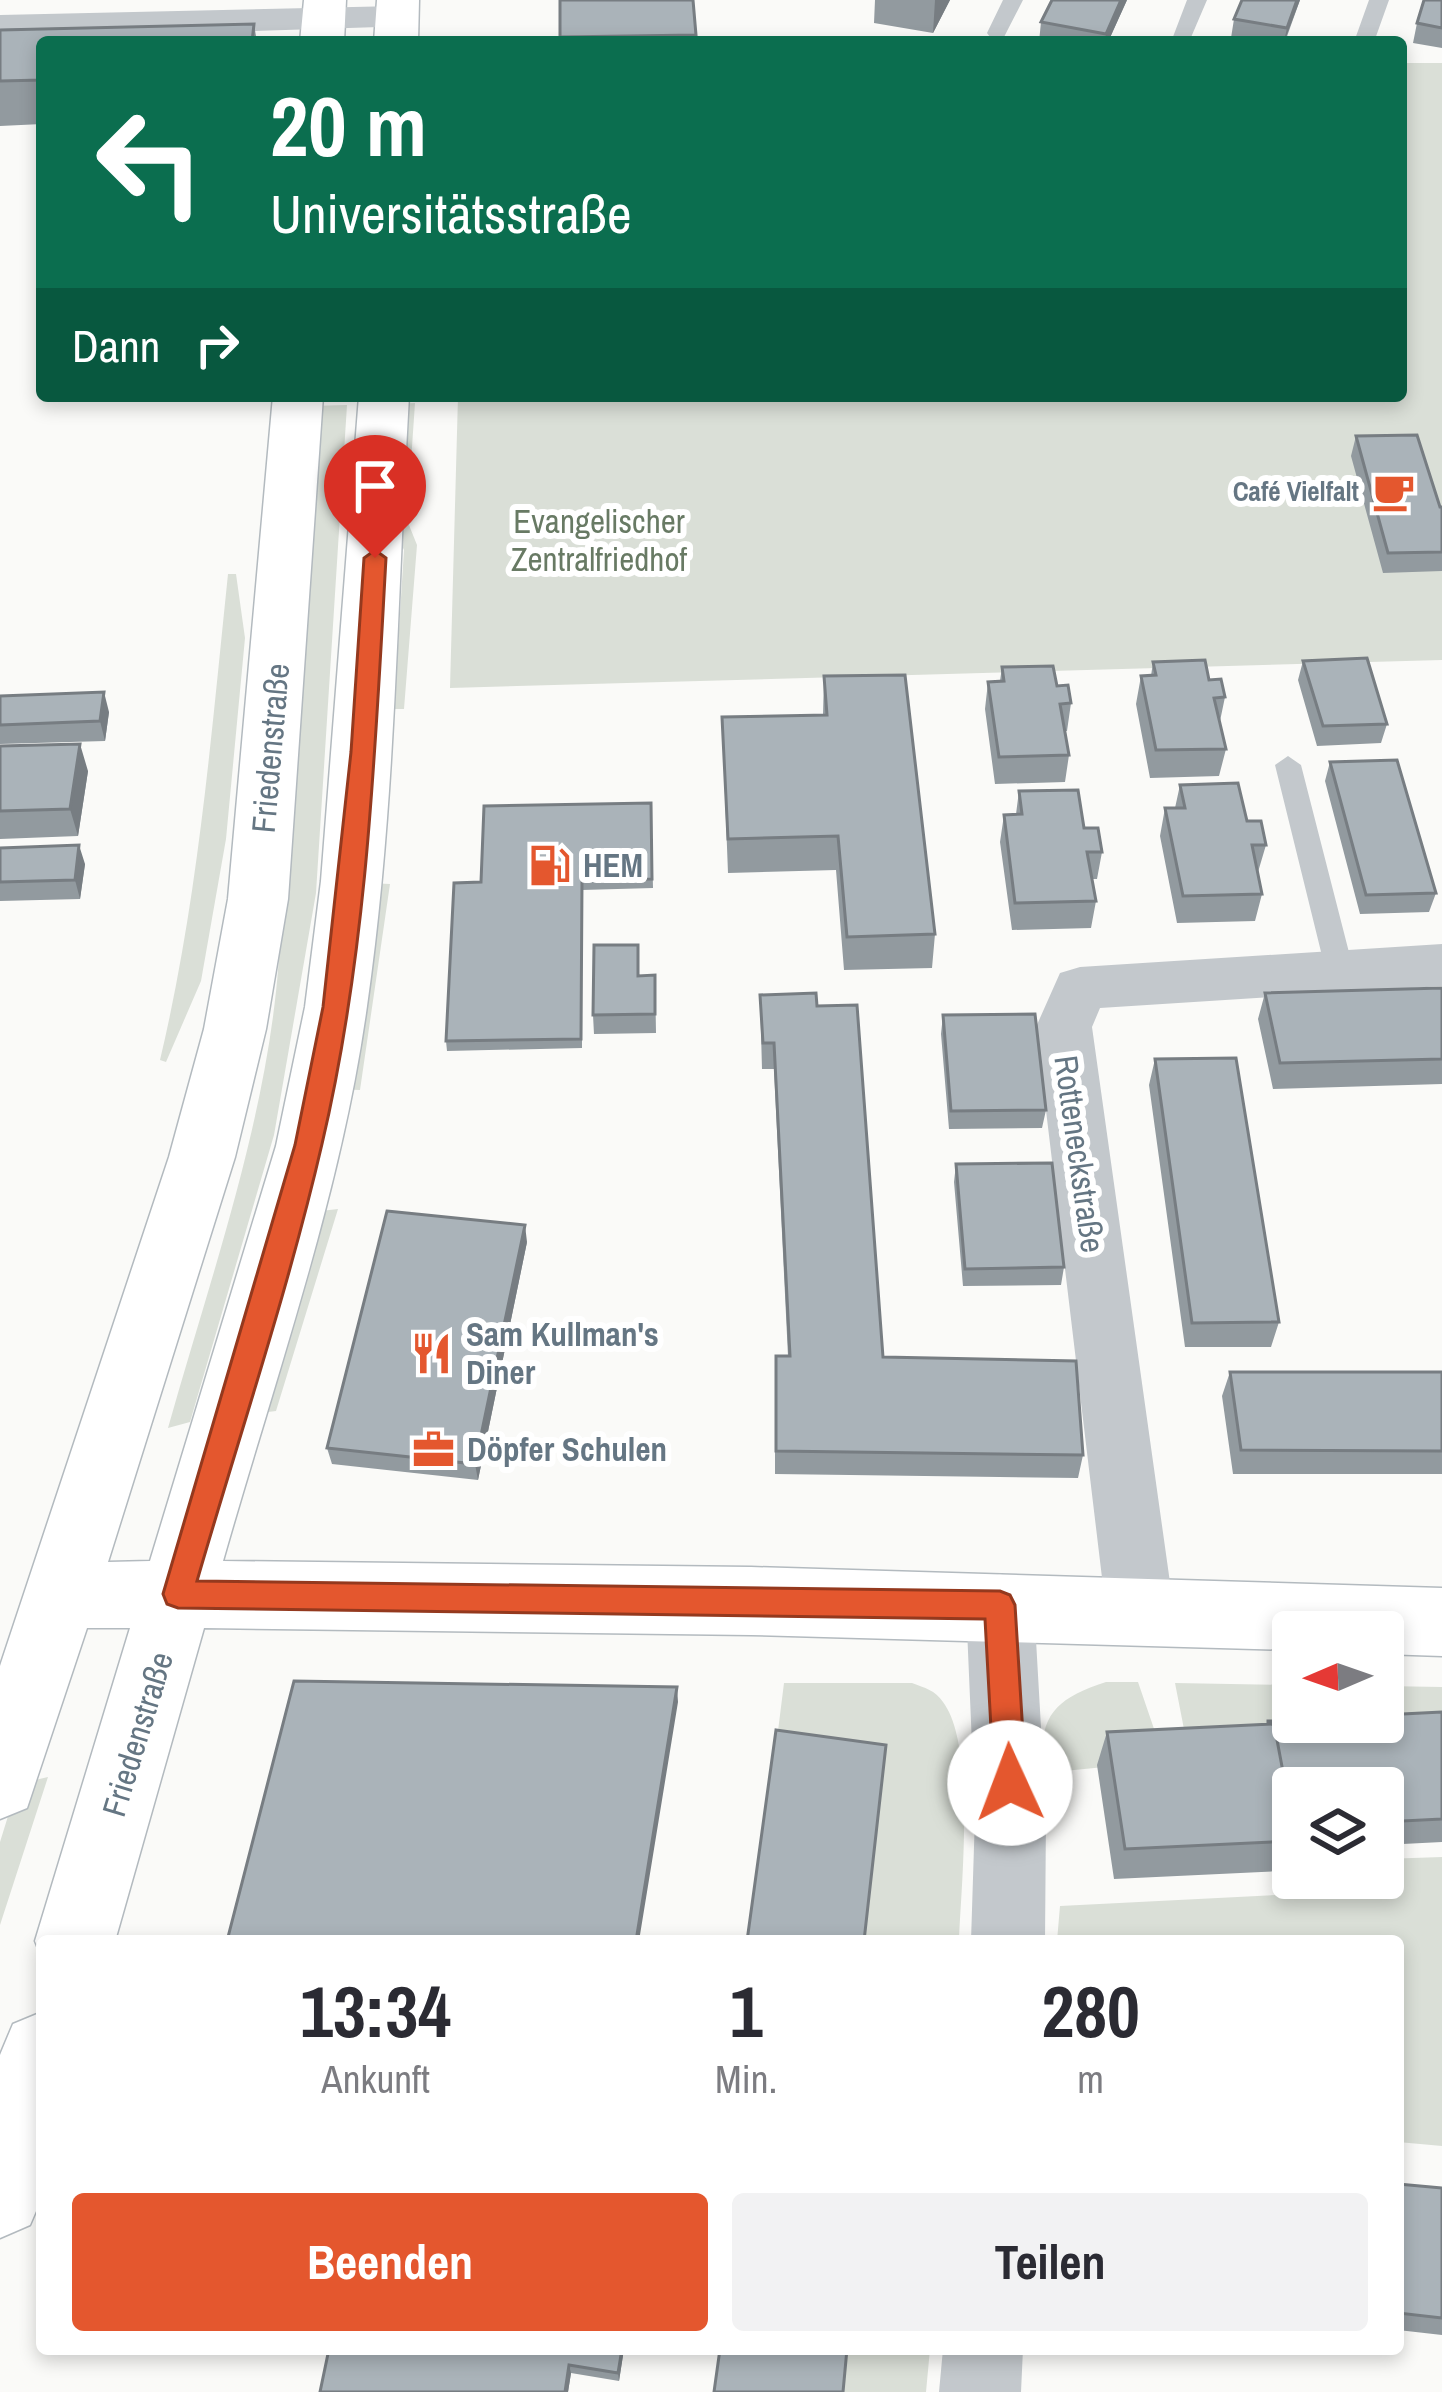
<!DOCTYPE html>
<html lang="de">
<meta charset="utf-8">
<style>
body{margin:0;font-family:"Archivo Narrow",sans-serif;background:#f2f2f3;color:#2b2b33;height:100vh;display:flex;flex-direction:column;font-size:45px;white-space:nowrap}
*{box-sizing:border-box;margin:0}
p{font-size:39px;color:#7c7c81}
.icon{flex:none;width:66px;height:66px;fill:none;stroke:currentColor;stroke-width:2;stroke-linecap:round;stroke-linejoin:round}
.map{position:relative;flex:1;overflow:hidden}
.drawer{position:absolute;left:36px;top:1935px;width:1368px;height:420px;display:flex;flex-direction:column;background:#fff;border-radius:12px;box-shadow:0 6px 18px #0003}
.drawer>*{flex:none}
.hud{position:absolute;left:36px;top:36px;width:1371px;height:366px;border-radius:12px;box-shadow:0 6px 18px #0003;background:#0b6e4f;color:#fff;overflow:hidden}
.needle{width:78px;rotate:268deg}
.controls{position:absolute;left:1272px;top:1611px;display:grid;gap:24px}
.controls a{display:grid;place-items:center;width:132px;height:132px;border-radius:12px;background:#fff;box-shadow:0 6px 18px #0003;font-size:60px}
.pin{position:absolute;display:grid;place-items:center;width:102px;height:102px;color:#fff;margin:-123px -51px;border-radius:50% 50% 50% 0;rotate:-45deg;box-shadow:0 0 12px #0007}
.pin .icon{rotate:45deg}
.me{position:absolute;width:132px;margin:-66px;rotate:358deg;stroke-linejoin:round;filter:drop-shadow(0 0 9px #0008)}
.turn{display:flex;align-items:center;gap:42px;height:252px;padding:0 36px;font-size:54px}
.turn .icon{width:156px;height:156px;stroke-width:2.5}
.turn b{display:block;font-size:84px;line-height:102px}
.then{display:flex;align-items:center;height:114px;padding:0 36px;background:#0003;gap:24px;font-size:45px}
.eta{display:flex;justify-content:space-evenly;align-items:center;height:204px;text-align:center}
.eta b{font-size:72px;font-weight:700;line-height:84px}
.action{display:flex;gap:24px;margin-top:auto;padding:24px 36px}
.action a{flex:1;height:138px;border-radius:12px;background:#e4572e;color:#fff;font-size:48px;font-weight:700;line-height:138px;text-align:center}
.action a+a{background:#f2f2f3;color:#2b2b33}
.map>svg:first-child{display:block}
.green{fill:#dadfd7}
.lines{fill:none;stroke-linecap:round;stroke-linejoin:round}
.secondary-casing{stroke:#b3babf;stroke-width:3}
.lane{fill:#c3c8cc;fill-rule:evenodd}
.street{fill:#c3c8cc;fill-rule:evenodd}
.secondary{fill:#fff;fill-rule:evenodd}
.wall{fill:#929a9f}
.shaded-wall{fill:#777d82}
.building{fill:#aab3b9;stroke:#777d82;stroke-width:3}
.route{fill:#e4572e;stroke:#94391e;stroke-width:3}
.labels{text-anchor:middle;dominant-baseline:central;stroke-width:12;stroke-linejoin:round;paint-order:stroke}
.far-poi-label{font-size:27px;font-weight:bold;fill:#657683;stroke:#fff;text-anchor:end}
.park-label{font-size:33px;fill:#687a64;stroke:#fff}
.street-label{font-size:33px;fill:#657683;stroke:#fff}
.poi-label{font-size:33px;font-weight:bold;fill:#657683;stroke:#fff;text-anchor:start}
</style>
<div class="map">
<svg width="1442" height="2392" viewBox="0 0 1442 2392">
<rect width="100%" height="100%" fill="#fafaf8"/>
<path class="green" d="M1401 63H1442V660L450 688 458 396H1401Z
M415 403 407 520 417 545 404 709H394L404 550 390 522 394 404Z
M347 405 316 893 274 1135 190 1422 168 1428C216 1257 287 1065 280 887L310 406Z
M228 574H236L245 638 226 839 201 981 166 1062 160 1060C198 900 211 737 228 574Z
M368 883 390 884 360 1090 332 1089Z
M338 1209 276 1411 253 1414 312 1212Z
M1106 1682H1138L1165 1761 1044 1773C1037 1718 1053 1699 1106 1682Z
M784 1683H912C925 1688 935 1690 943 1702 976 1746 961 1885 959 1941H863L775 1755Z
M1175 1683 1293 1685V1722L1190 1760Z
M1383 1686 1442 1687V1738L1383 1722Z
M48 1777 0 1925V1842L18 1784Z
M1442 1857V2146L1398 2142V1941H1057L1060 1906 1296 1894 1294 1878H1383V1859Z
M846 2349H930L926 2392H841Z"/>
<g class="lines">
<defs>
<path id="secondary" d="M304 0H346L344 42H300Z
M377 0H419L418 42H374Z
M273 396H323L288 899 266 1029 235 1157 108 1562 150 1561 276 1146 305 1007 321 881 359 396H409C397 598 396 805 367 1006 341 1194 275 1378 223 1561L751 1567 1442 1588V1656L1383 1654V1632H1293V1650L751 1635 204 1628 115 1941H42V1958L35 1941 130 1628H87L27 1808 0 1819V1666L169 1157 204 1029 228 899Z
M42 2012V2197L30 2225 0 2238V2055L13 2024Z"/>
</defs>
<use href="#secondary" class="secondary-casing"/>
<path class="lane" d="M1003 0H1023L1004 37H990L987 33Z
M1187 0H1207L1189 42H1171Z
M1369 0H1389L1374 42H1354Z
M1288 756 1301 765 1353 968 1339 979 1325 968 1275 765Z"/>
<path class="street" d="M397 6 411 10 416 18 411 26 0 39V15Z
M1442 944V986L1100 1008 1092 1027 1174 1611 1164 1633 1140 1642 1116 1633 1106 1611 1036 1027 1060 973 1080 967Z
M1000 1574 1024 1583 1034 1605 1046 1815 1045 1941H971L975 1815 966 1605 976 1583Z
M943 2349H1023L1021 2392H939Z"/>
<use href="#secondary" class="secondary"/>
</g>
<path class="wall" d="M560 0H693L696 42H561Z
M875 0H950L933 33 874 23Z
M1127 0 1108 42H1039L1041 22Z
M1242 0H1300L1285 42H1252L1231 38 1234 19Z
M1442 0V48L1413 43 1417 23Z
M254 24 257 42H42V124L0 126V29Z
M1356 436 1442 507V571L1383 573 1351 456Z
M1303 661 1387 724 1381 743 1317 746 1298 680Z
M1153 662 1209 680 1225 697 1220 721 1226 749 1219 776 1150 778 1136 704 1141 676H1151Z
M1002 667 1057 686 1071 703 1067 731H1065L1069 755 1065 782 995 784 985 709 988 682 1000 681Z
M824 676 935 934 932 968 844 970 836 870 728 873 722 717 823 715Z
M0 696 109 712 105 741 0 744Z
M0 746 88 771 78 836 0 839Z
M1330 762 1436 893 1429 912 1360 914 1325 781Z
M1180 785 1247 821 1266 845 1258 872 1262 894 1255 921 1177 923 1160 836 1165 808H1175Z
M1019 791 1102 852 1097 879H1092L1096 901 1091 928 1012 930 1000 842 1004 815 1016 814Z
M651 803 653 888 582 890V1048L447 1051 446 1041 481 882Z
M0 848 85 864 80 899 0 901Z
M655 975 656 1033 594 1034 593 1015 639 976Z
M1442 988V1084L1273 1089 1258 1019 1265 993Z
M760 995 817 1006 883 1357 1083 1455 1078 1478 775 1474V1380L788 1356 774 1069H762Z
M943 1015 1046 1110 1042 1128 949 1129 941 1034Z
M1155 1059 1279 1322 1271 1347H1185L1149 1085Z
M956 1164 1064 1267 1061 1285 963 1286 954 1182Z
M527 1242 478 1480 332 1464 327 1448Z
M1230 1372H1442V1474H1233L1222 1396Z
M1442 1712V1842L1383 1845V1788H1293V1850L1281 1871 1114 1879 1097 1765 1107 1732 1266 1725 1268 1721Z
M1398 2184 1442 2188V2335L1398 2330Z
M624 2349 619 2381 571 2373 568 2392H320Z"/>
<path class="shaded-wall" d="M935 0H950L933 33Z
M1121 0H1127L1108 42H1105L1106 34Z
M1297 0H1300L1284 42 1287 28Z
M104 692 109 712 105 741 100 721Z
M80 744 88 771 78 836 70 809Z
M79 845 85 864 80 899 75 880Z
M525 1225 527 1242 478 1480 475 1464Z
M677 1687 678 1702 639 1941H636Z
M622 2349H624L619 2381 618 2373Z
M569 2365 571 2373 568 2392H565Z"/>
<path class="building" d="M560 0H693L696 35 560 37Z
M1052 0H1121L1106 34 1041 22Z
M1242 0H1297L1287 28 1234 19Z
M1424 0H1442V28L1417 23Z
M254 24 252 42H42V80L0 81V30Z
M1417 435 1440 507H1442V552L1388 553 1356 436Z
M1367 658 1387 724 1323 726 1303 661Z
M1205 660 1209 680 1221 679 1225 697 1214 698 1226 749 1156 750 1141 676 1156 675 1153 662Z
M1053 666 1057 686 1068 685 1071 703 1060 704 1069 755 999 757 988 682 1004 681 1002 667Z
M905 675 935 934 847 937 838 836 728 839 722 717 827 715 824 676Z
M104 692 100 721 0 725V696Z
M80 744 70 809 0 811V746Z
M1397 760 1436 893 1366 895 1330 762Z
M1238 783 1247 821H1261L1266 845H1252L1262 894 1183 896 1165 808H1185L1180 785Z
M1078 790 1084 828H1098L1102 852H1087L1096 901 1015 903 1004 815 1022 814 1019 791Z
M651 803 652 879 582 880 581 1039 446 1041 454 883 481 882 484 806Z
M79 845 75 880 0 882V848Z
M594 945H638V976L655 975V1014L593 1015Z
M1442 988V1059L1280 1063 1265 993Z
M816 993 817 1006 857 1005 883 1357 1076 1361 1083 1455 776 1451V1356H790L774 1043H763L760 995Z
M1035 1014 1046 1110 951 1111 943 1015Z
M1236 1058 1279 1322 1192 1323 1155 1059Z
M1052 1163 1064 1267 965 1269 956 1164Z
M387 1211 525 1225 475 1464 327 1448Z
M1230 1372H1442V1451L1241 1450Z
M294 1681 677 1687 636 1941H227Z
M1442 1712V1819L1383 1822V1788H1293V1825L1274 1724H1268V1721L1383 1722V1715Z
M1274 1724 1293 1825V1841L1125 1849 1107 1732Z
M776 1730 886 1745 864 1941H747Z
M1398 2184 1442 2188V2318L1398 2313Z
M329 2349H622L618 2373 569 2365 565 2392H320Z
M720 2349H847L843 2392H714Z"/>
<path class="route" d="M375 550 386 558C375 753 367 953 322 1144 288 1291 239 1436 197 1581L1000 1591 1010 1595 1015 1605 1026 1783 1021 1794 1010 1798 999 1794 994 1783 985 1619 178 1608 167 1604 163 1594 295 1145 323 1007 351 752 364 558Z"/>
<defs>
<symbol id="cafe-bare" viewBox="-9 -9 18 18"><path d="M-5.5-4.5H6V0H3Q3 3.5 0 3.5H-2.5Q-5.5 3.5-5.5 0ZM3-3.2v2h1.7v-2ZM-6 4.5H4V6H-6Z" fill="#e4572e" stroke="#fff" stroke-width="2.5" paint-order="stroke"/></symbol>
<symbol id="fuel-bare" viewBox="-9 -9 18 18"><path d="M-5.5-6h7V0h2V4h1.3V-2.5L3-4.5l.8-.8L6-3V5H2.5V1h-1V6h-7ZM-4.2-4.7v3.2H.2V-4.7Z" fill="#e4572e" stroke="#fff" stroke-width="2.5" paint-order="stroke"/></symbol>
<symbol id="restaurant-bare" viewBox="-9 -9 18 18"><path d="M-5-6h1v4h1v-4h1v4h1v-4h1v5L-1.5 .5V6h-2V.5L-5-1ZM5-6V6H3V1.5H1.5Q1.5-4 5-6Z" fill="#e4572e" stroke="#fff" stroke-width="2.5" paint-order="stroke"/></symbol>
<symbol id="office-bare" viewBox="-9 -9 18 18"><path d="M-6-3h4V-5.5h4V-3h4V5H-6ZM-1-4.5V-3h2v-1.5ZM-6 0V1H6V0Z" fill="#e4572e" stroke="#fff" stroke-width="2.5" paint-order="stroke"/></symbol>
</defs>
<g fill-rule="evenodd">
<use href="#cafe-bare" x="1364" y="462" width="59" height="59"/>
<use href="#fuel-bare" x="520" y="836" width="59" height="59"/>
<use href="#restaurant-bare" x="402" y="1324" width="59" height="59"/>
<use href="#office-bare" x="404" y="1420" width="59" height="59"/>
</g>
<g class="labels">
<g class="far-poi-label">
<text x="1359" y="491">Café Vielfalt</text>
</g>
<g class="park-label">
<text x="599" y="521">Evangelischer<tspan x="599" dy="38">Zentralfriedhof</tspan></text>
</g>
<g class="street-label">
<text transform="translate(270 748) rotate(-85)">Friedenstraße</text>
<text transform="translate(1080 1154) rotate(82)">Rotteneckstraße</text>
<text transform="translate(137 1734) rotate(-73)">Friedenstraße</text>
</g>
<g class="poi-label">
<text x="583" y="865">HEM</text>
<text x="466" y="1334">Sam Kullman's<tspan x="466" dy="38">Diner</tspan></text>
<text x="467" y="1449">Döpfer Schulen</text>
</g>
</g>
</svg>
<div class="controls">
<a><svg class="needle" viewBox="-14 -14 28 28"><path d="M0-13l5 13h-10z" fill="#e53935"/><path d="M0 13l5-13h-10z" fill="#7c7c81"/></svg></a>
<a><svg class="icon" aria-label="layers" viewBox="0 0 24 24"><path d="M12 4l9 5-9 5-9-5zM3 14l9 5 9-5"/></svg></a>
</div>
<div class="pin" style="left:375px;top:558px;background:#d93025"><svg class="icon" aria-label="arrive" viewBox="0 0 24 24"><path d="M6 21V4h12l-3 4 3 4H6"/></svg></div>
<svg class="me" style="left:1010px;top:1783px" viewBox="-20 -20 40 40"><circle r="19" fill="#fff"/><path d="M0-13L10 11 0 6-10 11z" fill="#e4572e"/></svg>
<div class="hud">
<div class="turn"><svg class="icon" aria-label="left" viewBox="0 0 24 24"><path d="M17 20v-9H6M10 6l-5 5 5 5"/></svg><div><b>20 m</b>Universitätsstraße</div></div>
<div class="then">Dann<svg class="icon" aria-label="right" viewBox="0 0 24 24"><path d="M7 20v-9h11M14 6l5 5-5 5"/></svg></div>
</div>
<section class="drawer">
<div class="eta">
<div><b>13:34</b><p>Ankunft</p></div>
<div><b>1</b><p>Min.</p></div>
<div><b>280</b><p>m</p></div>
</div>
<div class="action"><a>Beenden</a><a>Teilen</a></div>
</section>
</div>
